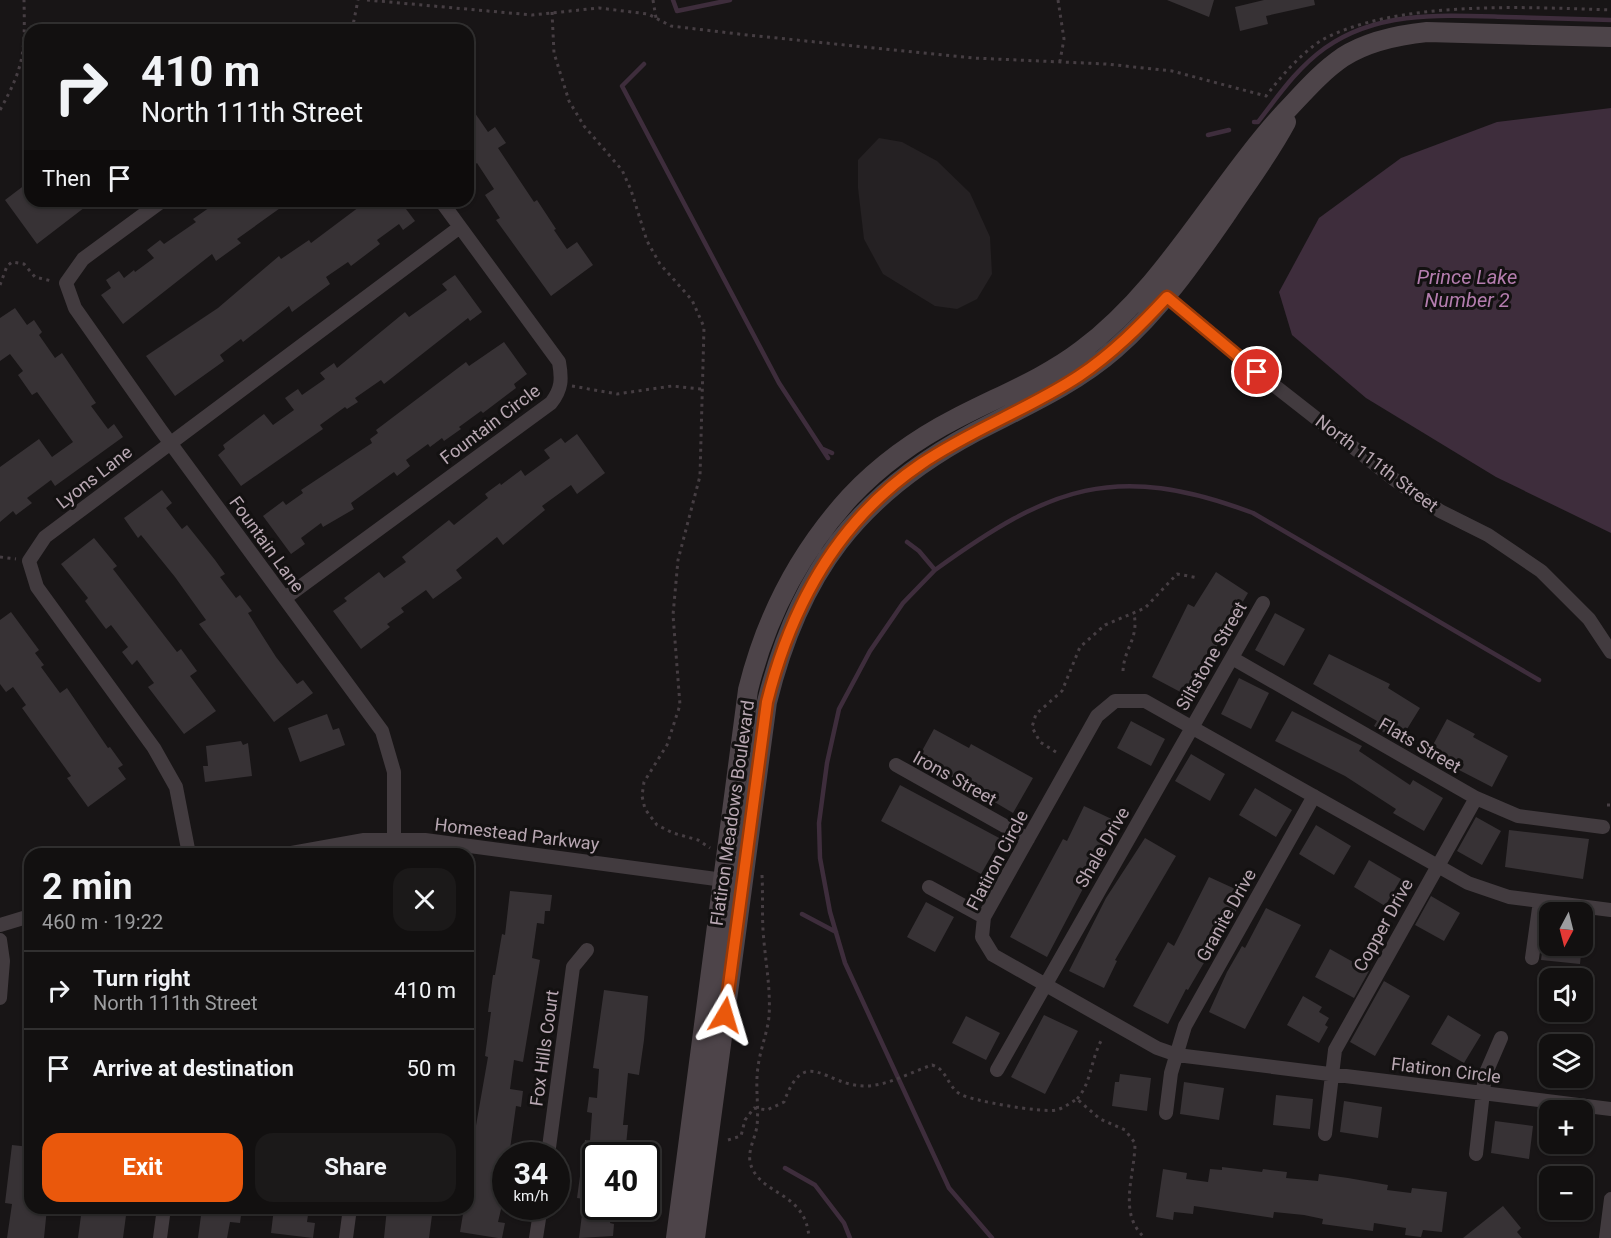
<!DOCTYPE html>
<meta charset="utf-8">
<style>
body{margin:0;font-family:Roboto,sans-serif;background:#1b1919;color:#f1f3f6;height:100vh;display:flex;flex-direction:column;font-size:22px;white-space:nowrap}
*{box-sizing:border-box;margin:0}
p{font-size:20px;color:#9c9d9f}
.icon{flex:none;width:33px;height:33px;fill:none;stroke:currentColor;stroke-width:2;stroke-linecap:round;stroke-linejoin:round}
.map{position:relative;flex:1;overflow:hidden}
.panel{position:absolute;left:24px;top:848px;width:450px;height:366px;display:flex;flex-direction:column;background:#121010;border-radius:18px;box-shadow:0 2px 4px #0004,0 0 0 2px #313030}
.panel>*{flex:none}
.banner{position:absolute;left:24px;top:24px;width:450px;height:183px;border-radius:18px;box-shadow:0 2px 4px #0004,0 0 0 2px #313030;background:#121010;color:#f1f3f6;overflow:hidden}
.needle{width:39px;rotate:187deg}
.fabs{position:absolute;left:1539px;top:902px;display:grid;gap:12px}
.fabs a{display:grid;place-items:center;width:54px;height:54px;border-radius:12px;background:#121010;box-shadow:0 2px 4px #0004,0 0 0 2px #313030;font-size:30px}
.speed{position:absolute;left:492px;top:1142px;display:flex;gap:12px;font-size:30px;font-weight:700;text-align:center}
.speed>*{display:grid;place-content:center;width:78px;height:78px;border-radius:50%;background:#121010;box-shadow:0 2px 4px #0004,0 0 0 2px #313030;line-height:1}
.speed small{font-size:15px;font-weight:400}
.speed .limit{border:3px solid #111;border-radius:9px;background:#fff;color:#111}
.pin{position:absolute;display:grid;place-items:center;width:51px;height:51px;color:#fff;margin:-26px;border:3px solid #fff;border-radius:50%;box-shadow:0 2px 6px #0007}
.me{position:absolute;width:66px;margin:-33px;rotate:7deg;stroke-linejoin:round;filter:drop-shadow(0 0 4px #0008)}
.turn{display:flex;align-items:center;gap:21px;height:126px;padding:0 18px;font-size:27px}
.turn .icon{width:78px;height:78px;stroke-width:2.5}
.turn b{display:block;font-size:42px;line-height:51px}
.then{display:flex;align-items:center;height:57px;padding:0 18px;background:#0003;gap:12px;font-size:22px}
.round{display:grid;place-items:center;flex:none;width:63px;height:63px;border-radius:18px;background:#1b1919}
.head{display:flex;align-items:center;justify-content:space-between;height:102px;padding:0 18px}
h1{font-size:36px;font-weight:700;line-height:45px}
.button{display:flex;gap:12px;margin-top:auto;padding:12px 18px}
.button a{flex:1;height:69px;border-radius:18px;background:#ea580c;color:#fff;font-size:24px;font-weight:700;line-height:69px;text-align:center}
.button a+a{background:#1b1919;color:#f1f3f6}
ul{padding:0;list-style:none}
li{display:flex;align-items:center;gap:18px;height:78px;padding:0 18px;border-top:2px solid #313030}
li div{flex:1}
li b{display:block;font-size:22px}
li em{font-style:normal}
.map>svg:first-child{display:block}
.built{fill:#252123}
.water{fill:#3e2d3c}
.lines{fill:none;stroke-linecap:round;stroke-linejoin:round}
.stream{stroke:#3e2d3c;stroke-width:4.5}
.building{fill:#373235}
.path{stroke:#463e43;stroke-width:3;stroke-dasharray:3 4.5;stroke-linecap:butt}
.street{stroke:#423b3f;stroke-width:14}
.secondary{stroke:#4d4449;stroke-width:20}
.route-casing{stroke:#983908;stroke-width:15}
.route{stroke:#ea580c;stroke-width:10}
.labels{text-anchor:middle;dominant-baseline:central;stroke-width:6;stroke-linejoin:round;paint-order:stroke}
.street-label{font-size:18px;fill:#b8a7b2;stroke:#131111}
.water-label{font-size:20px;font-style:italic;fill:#b47dae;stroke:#131111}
</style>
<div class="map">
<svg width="1611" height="1238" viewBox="0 0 1611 1238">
<rect width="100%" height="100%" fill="#181516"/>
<path class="built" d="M879 138 902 142 937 161 970 193 990 237 992 274 977 299 957 309 935 306 883 274 864 239 858 188V160Z"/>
<path class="water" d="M1611 108V533L1496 477 1366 398 1292 335 1279 292 1319 218 1401 158 1497 122Z"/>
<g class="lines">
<path class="stream" d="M673 0 677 11 730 0
M644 64 622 86 779 383 828 458
M1254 122H1258C1278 96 1297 68 1325 48 1378 10 1444 15 1506 17 1541 18 1576 19 1611 20
M1208 135 1229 130
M823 449 832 453
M907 542 919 551 935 570 903 603 870 651 839 709 827 763 819 823 820 858 830 912 845 963 949 1188 992 1238
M935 570C1050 487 1114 461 1253 513L1539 680
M802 914 836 932
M785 1168 815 1185 844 1223 850 1238"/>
</g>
<path class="building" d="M1167 0H1214L1209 17Z
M1264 0H1314L1315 5 1266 16 1268 24 1240 31 1235 7Z
M468 103 488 132 495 127 506 143 498 148 534 202 537 200 556 229 554 230 567 249 577 242 593 265 551 296 496 220 500 218 485 195 494 189 477 163 473 166 468 158Z
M30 181V201H93L37 244 5 200Z
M225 201H290L237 239 241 243 216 261 212 254 123 324 101 295 111 288 106 280 119 271 124 278 134 270 135 272 154 258 147 250 160 240 164 244 196 222 193 219 213 205 215 208Z
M367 201H400L415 221 403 230 399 224 377 240 380 244 351 266 348 262 326 277 330 284 292 312 289 306 243 342 241 339 220 355 224 361 175 396 146 356 218 308 279 256 281 259 309 240 311 243Z
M455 275 482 312 470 321 468 318 384 384 381 380 355 398 358 402 347 409 345 407 320 425 323 429 241 486 218 455 225 449 223 445 264 414 273 425 294 410 285 398 298 389 302 395 325 379 320 373 334 363 337 368 405 312 409 317 447 290 442 284Z
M15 308 27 325 34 320 42 332 39 335 55 358 62 353 96 403 91 406 108 429 114 424 123 437 55 486 51 480 27 498 32 503 16 515 13 511 0 522V467L39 439 52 457 73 442 37 392 32 395 18 375 23 371 10 354 0 361V318Z
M504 342 527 374 514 384 516 388 483 413 481 411 459 427 461 429 444 441 442 438 430 447 428 444 406 460 410 466 397 476 394 472 351 503 354 509 323 527 321 523 301 538 305 544 291 554 263 516 283 501 286 505 303 493 301 490 372 443 370 439 378 433 376 430 466 362 469 366Z
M577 434 605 473 577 494 571 485 542 506 545 510 503 545 497 537 456 570 462 578 433 599 426 590 401 608 404 612 387 624 390 627 361 649 333 611 347 601 344 598 379 572 384 578 406 562 402 557 449 520 454 525 488 498 485 494 500 483 501 485 521 470 525 476 550 458 544 450 561 438 565 443Z
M162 490 172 503 166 508 182 529 187 525 215 560 225 574 220 577 236 598 240 595 252 611 248 613 276 657 297 684 303 680 313 693 274 722 199 624 206 620 175 577 141 535 138 538 124 518Z
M94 538 117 566 113 569 177 652 181 649 197 671 190 676 216 711 184 734 148 687 154 683 137 660 132 665 122 652 128 647 111 625 106 629 85 601 88 598 61 564Z
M1216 572 1248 593 1188 696 1152 677 1188 604 1194 607Z
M11 612 39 650 35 653 44 665 41 667 60 693 67 688 108 748 110 747 123 765 118 768 126 779 88 807 67 778 71 776 22 708 26 705 13 687 6 692 0 684V620Z
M1275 613 1305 629 1284 666 1255 650Z
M1329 654 1390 684 1388 688 1420 708 1399 742 1374 726 1377 721 1313 684Z
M1239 678 1269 693 1251 729 1221 714Z
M1292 711 1362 746 1359 751 1410 785 1413 780 1443 798 1424 831 1393 813 1396 809 1345 776 1275 741Z
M327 714 333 730 339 728 345 745 300 762 288 728Z
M1447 719 1475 734 1473 737 1508 756 1492 787 1428 754Z
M1131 721 1165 739 1151 766 1117 748Z
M934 729 969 748 971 744 1033 778 1013 813 944 772 942 775 917 760Z
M241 741 243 745 248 743 252 776 205 782 203 766H208L206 746Z
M1191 754 1225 774 1210 801 1175 781Z
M900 785 1001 839 981 874 881 821Z
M1255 788 1292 810 1276 837 1239 815Z
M1084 806 1118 822 1047 957 1010 937 1063 839 1067 841Z
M1476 817 1501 831 1482 865 1457 851Z
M1316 825 1351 846 1334 875 1299 854Z
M1509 830 1589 839 1583 879 1505 867Z
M1145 838 1176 856 1115 960 1117 961 1104 988 1069 971 1106 898Z
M1369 860 1401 879 1385 906 1354 887Z
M1209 877 1244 893 1232 920 1227 918 1212 949 1188 990 1186 989 1168 1024 1133 1006 1168 942 1174 946Z
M510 891 552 895 550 911H545L544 924 537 923 532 958 540 960 523 1062 514 1060 510 1089 523 1091 521 1107 516 1106 510 1149H506V1188L498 1222 505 1223 502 1238H498L460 1232 464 1208H468V1154H471L488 1057 485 1056 491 1012H488L493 975H495L502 934 505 935Z
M1431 896 1460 913 1444 941 1415 925Z
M926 902 954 917 935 952 907 937Z
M1266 908 1301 925 1245 1029 1209 1012 1227 972 1242 946 1245 948Z
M1547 917 1550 918V945H1582L1580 964 1541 960Z
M1330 949 1369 971 1354 998 1315 977Z
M1384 981 1410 996 1375 1056 1350 1042Z
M604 990 648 996 644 1040 639 1075 628 1073 623 1125H628L625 1155H596V1210L612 1212 610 1223 614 1224 613 1236 579 1238 584 1199 577 1198 585 1140 590 1141 592 1113 587 1112 589 1097 597 1098 599 1069 593 1068Z
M1303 996 1322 1007 1319 1012 1329 1018 1325 1025 1328 1027 1319 1043 1287 1025Z
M1044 1015 1078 1031 1045 1094 1011 1077Z
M1448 1015 1481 1035 1464 1063 1431 1044Z
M966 1016 1000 1033 986 1060 952 1043Z
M1120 1074 1151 1078 1147 1111 1112 1106 1115 1082H1119Z
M1184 1082 1224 1088 1219 1120 1180 1114Z
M1276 1095 1313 1099 1310 1129 1273 1125Z
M1344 1101 1382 1107 1378 1138 1340 1132Z
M1495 1121 1533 1126 1529 1159 1491 1153Z
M12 1145 30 1147V1208H47L44 1238H7L12 1204 5 1203Z
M1222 1167 1262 1172 1263 1169 1287 1172 1286 1178 1318 1181 1319 1174 1348 1178 1388 1185 1387 1190 1411 1193 1412 1188 1447 1192 1442 1232 1423 1230 1421 1237 1405 1235 1406 1228 1374 1223 1373 1231 1322 1224 1323 1219 1304 1215 1274 1212 1273 1218 1194 1206 1193 1214 1174 1212 1173 1220 1156 1217 1163 1169 1187 1173 1186 1179 1208 1182 1210 1169 1222 1170Z
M1503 1206 1521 1228 1517 1232 1522 1238H1463Z
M82 1208H127L123 1238H78Z
M202 1208H242L240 1223 230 1222 227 1238H198Z
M274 1208H309L307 1222 315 1223 313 1238 271 1233Z
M387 1208H433L429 1238H384Z"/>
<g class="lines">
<path class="path" d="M367 0 532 15 599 8 648 14 671 26 747 35 973 58 1106 64 1172 71 1266 96C1282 75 1299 56 1320 41 1394 0 1525 7 1611 10
M653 0 656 18
M1058 0 1064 39 1060 61
M552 12 554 53 569 101 584 126 622 170 631 190 647 241 660 264 692 300 704 327 700 476 678 560 673 615 680 705 667 745 644 782 642 796 645 809 657 825 673 833 698 840 710 848
M352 30 358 0
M0 110C25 65 25 51 24 0
M0 285 7 266 12 262 24 264 35 277 52 281
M572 386 617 394 672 386 701 389
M0 557 16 559
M1123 671C1124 648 1139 639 1134 614
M1056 752 1040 742 1032 727 1036 714 1062 691 1080 647 1105 625 1145 608 1177 574 1199 578
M1607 805H1611
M762 875C763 894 762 912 763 930 765 960 771 988 769 1017 767 1034 760 1050 758 1067 755 1087 759 1106 757 1126 755 1139 748 1149 750 1162 758 1196 806 1190 809 1238
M1077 1099C1092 1082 1090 1061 1102 1039
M728 1140 741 1136 745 1120 754 1108 767 1110 784 1102C805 1044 825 1086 865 1086 887 1086 911 1072 932 1065 947 1069 947 1086 960 1094 972 1101 1042 1113 1056 1110 1064 1108 1070 1103 1077 1099L1100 1119 1125 1130 1135 1143C1135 1176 1117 1213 1145 1238"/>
<path class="street" d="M162 201 83 259 66 283 75 308 160 429 382 731 394 772V854
M1159 290 1257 372 1395 480 1440 511 1488 535 1541 571 1589 619 1611 652
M285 598 551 403C562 389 562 379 559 362L441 201
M1232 658 1476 798 1518 816 1603 827
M896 765 1028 839
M189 854 176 787 154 748 37 587 29 561 45 537 460 227
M286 854 364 840H425L731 881
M929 887 984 917
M1611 910 1509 897 1468 883 1145 701H1115L1097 716 984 917 982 937 993 955 1157 1048 1177 1055 1611 1109
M0 925 30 916
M0 940 3 961 0 998
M1532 958 1540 901
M997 1070 1263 603
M1166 1113 1171 1073 1185 1026 1314 796
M1325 1134 1335 1050 1476 798
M1476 1154 1485 1075 1501 1038
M548 1155 573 967 587 950
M160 1238 164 1208
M346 1238 350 1208
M536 1238 541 1206
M1606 1238 1611 1199"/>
<path class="secondary" d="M676 1238 748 690C766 617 799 553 850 497 880 465 918 438 957 418 999 396 1044 379 1082 350 1166 287 1215 188 1286 111 1304 92 1321 72 1343 57 1368 41 1398 35 1427 32L1611 37
M695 1238 767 702C799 573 857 495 975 432 1023 407 1074 385 1115 349 1160 310 1193 262 1227 213 1247 183 1269 154 1286 122"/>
</g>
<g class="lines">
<defs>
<path id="route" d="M725 1015 767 702C791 606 837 521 921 464 971 430 1029 409 1079 376 1112 354 1140 326 1167 297L1257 372"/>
</defs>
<use href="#route" class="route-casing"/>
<use href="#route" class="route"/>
</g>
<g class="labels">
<g class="street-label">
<text transform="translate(490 424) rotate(-37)">Fountain Circle</text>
<text transform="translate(1377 463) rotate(37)">North 111th Street</text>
<text transform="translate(94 477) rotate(-38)">Lyons Lane</text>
<text transform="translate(267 544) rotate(54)">Fountain Lane</text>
<text transform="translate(1211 656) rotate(-60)">Siltstone Street</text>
<text transform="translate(1420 745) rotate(30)">Flats Street</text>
<text transform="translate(955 778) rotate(29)">Irons Street</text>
<text transform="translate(732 813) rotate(-82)">Flatiron Meadows Boulevard</text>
<text transform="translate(517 834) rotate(7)">Homestead Parkway</text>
<text transform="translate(1102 847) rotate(-60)">Shale Drive</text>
<text transform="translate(997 860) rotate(-62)">Flatiron Circle</text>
<text transform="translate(1226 915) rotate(-61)">Granite Drive</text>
<text transform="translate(1383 925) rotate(-61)">Copper Drive</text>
<text transform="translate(544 1048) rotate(-82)">Fox Hills Court</text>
<text transform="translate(1446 1070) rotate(7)">Flatiron Circle</text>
</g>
<g class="water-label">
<text x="1467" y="277">Prince Lake<tspan x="1467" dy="23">Number 2</tspan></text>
</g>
</g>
</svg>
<div class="fabs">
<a><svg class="needle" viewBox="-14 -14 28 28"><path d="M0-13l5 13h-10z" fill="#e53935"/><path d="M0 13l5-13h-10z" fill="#9c9d9f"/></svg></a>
<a><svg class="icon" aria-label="sound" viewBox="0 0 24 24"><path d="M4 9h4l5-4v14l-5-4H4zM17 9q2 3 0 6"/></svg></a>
<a><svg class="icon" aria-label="layers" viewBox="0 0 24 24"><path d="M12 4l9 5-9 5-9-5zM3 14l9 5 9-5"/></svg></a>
<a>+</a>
<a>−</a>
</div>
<div class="speed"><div>34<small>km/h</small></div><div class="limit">40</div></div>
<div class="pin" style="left:1257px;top:372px;background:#d93025"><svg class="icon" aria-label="arrive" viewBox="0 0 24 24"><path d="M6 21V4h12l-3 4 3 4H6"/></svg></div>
<svg class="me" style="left:725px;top:1015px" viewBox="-20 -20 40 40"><path d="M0-17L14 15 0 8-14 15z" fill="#ea580c" stroke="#fff" stroke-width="4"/></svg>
<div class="banner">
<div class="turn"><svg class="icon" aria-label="right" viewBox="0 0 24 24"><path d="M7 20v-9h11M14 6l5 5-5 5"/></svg><div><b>410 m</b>North 111th Street</div></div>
<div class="then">Then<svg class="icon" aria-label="arrive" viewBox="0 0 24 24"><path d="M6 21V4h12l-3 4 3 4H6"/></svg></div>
</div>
<section class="panel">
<div class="head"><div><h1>2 min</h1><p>460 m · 19:22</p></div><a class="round"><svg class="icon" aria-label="close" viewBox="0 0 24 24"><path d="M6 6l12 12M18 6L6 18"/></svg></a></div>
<ul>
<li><svg class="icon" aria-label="right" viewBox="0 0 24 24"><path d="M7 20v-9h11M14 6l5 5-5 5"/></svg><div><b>Turn right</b><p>North 111th Street</p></div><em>410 m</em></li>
<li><svg class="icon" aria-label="arrive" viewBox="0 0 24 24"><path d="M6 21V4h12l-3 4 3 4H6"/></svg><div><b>Arrive at destination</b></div><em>50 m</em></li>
</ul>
<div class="button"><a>Exit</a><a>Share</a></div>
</section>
</div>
